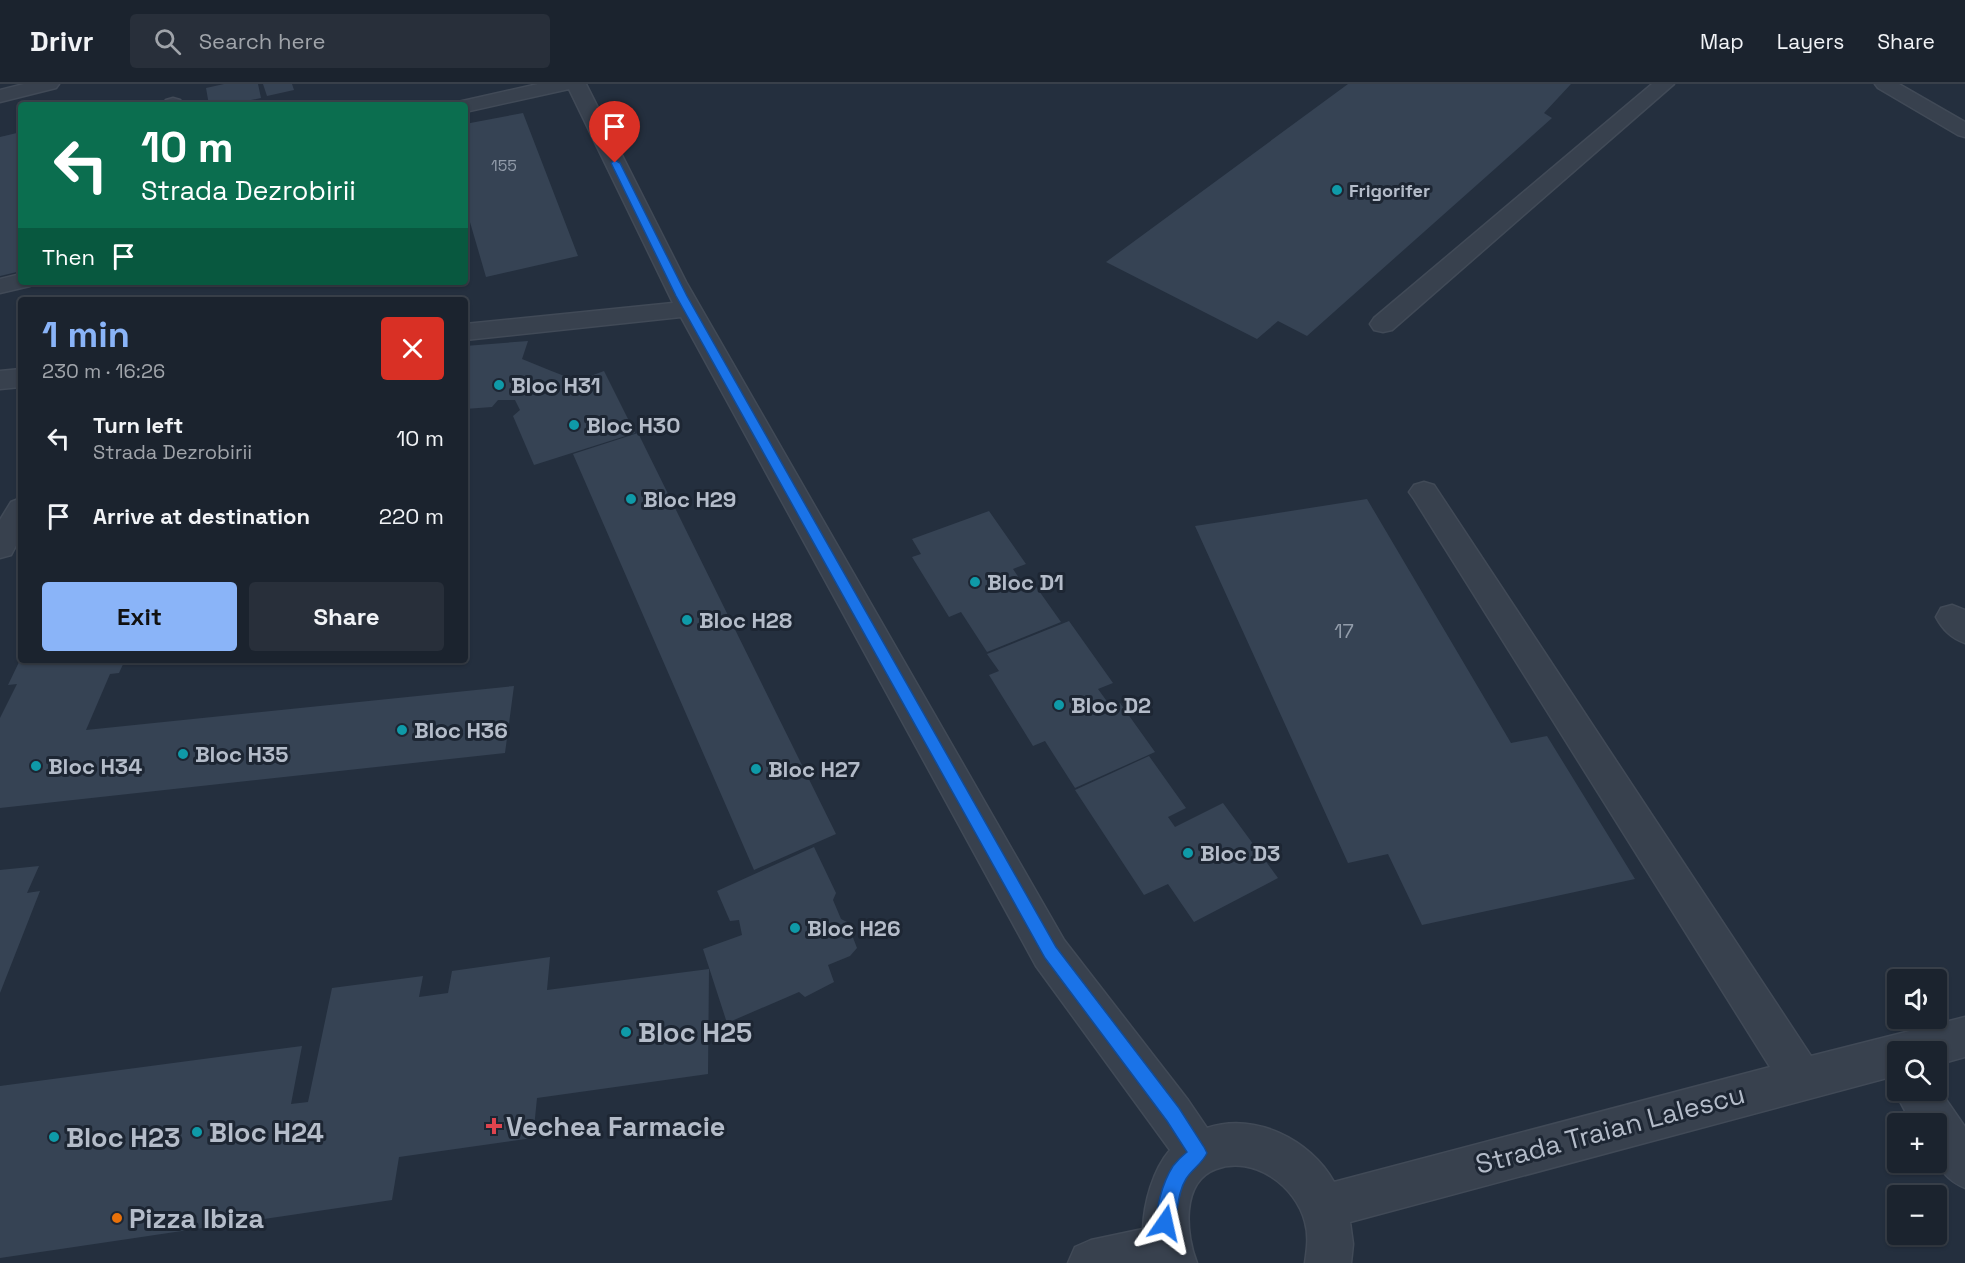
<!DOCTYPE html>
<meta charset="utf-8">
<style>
body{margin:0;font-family:"Space Grotesk",sans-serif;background:#282f3a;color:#f1f3f6;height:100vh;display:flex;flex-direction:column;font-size:22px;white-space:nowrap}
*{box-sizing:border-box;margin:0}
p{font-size:20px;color:#a0a4aa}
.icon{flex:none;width:33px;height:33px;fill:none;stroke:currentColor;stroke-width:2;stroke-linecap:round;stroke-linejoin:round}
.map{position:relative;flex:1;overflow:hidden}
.details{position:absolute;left:18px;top:213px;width:450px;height:366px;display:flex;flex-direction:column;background:#1b232e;border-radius:6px;box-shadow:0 2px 4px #0004,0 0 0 2px #39404a}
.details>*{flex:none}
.banner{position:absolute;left:18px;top:18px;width:450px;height:183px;border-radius:6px;box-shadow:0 2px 4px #0004,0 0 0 2px #39404a;background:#0b6e4f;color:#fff;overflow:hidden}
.buttons{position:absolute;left:1887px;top:885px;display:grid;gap:12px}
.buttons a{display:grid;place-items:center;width:60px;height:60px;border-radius:6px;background:#1b232e;box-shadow:0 2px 4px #0004,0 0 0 2px #39404a;font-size:30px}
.pin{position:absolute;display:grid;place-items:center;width:51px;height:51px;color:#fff;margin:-62px -26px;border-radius:50% 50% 50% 0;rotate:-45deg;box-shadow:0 0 6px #0007}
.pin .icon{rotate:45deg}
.me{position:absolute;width:66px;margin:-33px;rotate:11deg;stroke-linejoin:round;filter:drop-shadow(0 0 4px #0008)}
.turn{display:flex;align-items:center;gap:21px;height:126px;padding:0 24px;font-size:27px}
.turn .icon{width:78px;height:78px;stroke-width:2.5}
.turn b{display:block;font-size:42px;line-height:51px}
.then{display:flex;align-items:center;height:57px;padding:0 24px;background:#0003;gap:12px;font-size:22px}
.round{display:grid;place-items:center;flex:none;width:63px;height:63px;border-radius:6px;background:#282f3a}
.summary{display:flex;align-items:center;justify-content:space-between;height:102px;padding:0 24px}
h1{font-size:36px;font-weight:700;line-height:45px;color:#8ab4f8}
.button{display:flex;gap:12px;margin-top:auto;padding:12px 24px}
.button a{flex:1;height:69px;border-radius:6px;background:#8ab4f8;color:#111;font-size:24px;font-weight:700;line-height:69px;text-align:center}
.button a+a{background:#282f3a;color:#f1f3f6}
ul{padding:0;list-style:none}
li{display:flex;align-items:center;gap:18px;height:78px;padding:0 24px}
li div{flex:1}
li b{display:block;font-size:22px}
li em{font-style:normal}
header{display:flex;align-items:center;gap:36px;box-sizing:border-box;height:84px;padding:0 30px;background:#1b232e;border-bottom:2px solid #39404a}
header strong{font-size:28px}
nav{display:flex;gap:33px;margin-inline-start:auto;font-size:21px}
.search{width:420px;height:54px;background:#282f3a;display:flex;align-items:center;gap:15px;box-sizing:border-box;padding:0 21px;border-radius:6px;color:#a0a4aa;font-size:22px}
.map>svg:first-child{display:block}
.building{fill:#364354}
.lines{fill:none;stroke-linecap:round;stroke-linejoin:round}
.minor-casing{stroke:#414a57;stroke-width:3}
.minor{fill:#38414e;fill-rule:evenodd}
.route{fill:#1a73e8;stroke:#114b97;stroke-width:1.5}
.culture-dot{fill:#0f9aa8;stroke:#1d2633;stroke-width:2}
.health-dot{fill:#e0444e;stroke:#1d2633;stroke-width:2}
.food-dot{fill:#e8710a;stroke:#1d2633;stroke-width:2}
.labels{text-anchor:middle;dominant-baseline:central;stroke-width:6;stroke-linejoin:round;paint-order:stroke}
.far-number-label{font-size:16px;fill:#929caa}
.far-poi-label{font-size:18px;font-weight:bold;fill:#b4bcc9;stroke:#1d2633;text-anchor:start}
.number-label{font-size:20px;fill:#929caa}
.poi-label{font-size:22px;font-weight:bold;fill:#b4bcc9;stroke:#1d2633;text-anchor:start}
.near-poi-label{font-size:27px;font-weight:bold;fill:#b4bcc9;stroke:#1d2633;text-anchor:start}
.near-street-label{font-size:27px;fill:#b4bcc9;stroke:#1d2633}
</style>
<header>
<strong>Drivr</strong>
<div class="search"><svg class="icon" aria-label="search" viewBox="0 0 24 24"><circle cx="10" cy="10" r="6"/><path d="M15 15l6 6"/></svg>Search here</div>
<nav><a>Map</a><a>Layers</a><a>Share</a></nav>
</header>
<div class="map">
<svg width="1965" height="1179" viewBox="0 0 1965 1179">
<rect width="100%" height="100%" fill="#242f3e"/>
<path class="building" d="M224 0H258L261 14 226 21H209L206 4Z
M263 0H292L294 6 267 12Z
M1348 0H1571L1544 29 1552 34 1307 252 1278 237 1257 255 1106 178Z
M523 29 578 172 486 193 465 121V40Z
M21 48V187L0 192V53Z
M528 257 522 275 549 286 577 297 604 287 635 349 534 381 513 332 520 326 515 316H498L492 323 465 325V262Z
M638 349 836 750 754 786 573 370Z
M1367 415 1511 659 1547 652 1635 795 1422 841 1388 770 1348 779 1195 442Z
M989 427 1026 480 1013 485 1023 500 1032 497 1061 538 987 568 961 528 949 533 912 473 921 470 912 455Z
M1069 537 1113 599 1098 605 1111 623 1120 619 1155 668 1075 704 1045 657 1033 662 989 591 999 587 987 570Z
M20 576H125L119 589 110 590 86 646 514 602 505 669 0 724V634L17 600 8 601Z
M1149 672 1186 724 1168 733 1175 743 1223 719 1278 794 1194 838 1168 800 1144 811 1075 706Z
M814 763 836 809 833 816 841 835 847 838 857 864 850 872 828 881 834 898 805 913 799 908 727 939 703 865 742 851 739 836 730 837 717 807Z
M39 782 27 809 40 807 0 909V786Z
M550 873 547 906 709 885 708 990 537 1014 533 1054 399 1073 392 1116 0 1174V1002L302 962 291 1020 308 1018 332 904 423 892 419 913 448 909 452 887Z"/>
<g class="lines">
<defs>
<path id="minor" d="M24 0H59L56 4 0 18V6Z
M538 0H586L686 198 1064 856 1188 1016 1207 1044C1254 1028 1310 1055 1334 1098L1770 983 1414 415 1409 408 1414 401 1424 398 1434 401 1811 972 1965 933V973L1936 981V968H1898V991L1350 1138 1353 1160 1351 1179H1305C1307 1165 1309 1152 1305 1138 1296 1102 1254 1071 1216 1085 1180 1098 1186 1152 1197 1179H1068L1075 1163 1091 1156 1143 1145C1144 1118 1153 1086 1170 1066L1036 882 681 233 465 256V240L673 219 569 5 465 28V21H455L458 18Z
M1652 0H1674L1392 246 1383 248 1374 246 1370 240 1374 234Z
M1875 0H1899L1965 38V53L1958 51 1878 4Z
M173 14 180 16 184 21 163 20 166 16Z
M21 190V198H33L30 202 0 209V195Z
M21 285V303L0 305V287Z
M21 414V452L11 471 0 474V436L11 418Z
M1952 521 1965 526V559C1951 554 1943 546 1936 533L1941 524Z
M1898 997V1006H1936V1001L1965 1043V1104C1933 1090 1936 1070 1936 1040H1912L1894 1006Z"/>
</defs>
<use href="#minor" class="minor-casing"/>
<use href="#minor" class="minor"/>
</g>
<path class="route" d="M615 76 620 79 687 212 1056 863 1179 1024 1204 1063 1207 1069C1202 1080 1192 1085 1186 1095 1176 1111 1179 1130 1172 1146L1165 1149 1159 1146C1152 1130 1164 1096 1173 1082 1177 1077 1182 1072 1187 1068L1167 1037 1045 874 676 212 611 79Z"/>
<g class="culture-dot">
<circle cx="1337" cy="106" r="6"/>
<circle cx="499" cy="301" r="6"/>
<circle cx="574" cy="341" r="6"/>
<circle cx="631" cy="415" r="6"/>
<circle cx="975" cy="498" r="6"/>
<circle cx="687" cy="536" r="6"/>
<circle cx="1059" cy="621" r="6"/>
<circle cx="402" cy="646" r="6"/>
<circle cx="183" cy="670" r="6"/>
<circle cx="36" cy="682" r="6"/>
<circle cx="756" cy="685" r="6"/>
<circle cx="1188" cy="769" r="6"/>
<circle cx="795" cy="844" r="6"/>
<circle cx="626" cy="948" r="6"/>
<circle cx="197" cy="1048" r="6"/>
<circle cx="54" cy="1053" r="6"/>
</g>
<path class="health-dot" d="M491 1033h6v6h6v6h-6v6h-6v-6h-6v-6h6z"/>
<circle class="food-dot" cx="117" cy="1134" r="6"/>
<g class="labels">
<g class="far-number-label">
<text x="504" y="81">155</text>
</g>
<g class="far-poi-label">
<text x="1349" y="106">Frigorifer</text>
</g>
<g class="number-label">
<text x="1344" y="547">17</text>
</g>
<g class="poi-label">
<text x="511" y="301">Bloc H31</text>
<text x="586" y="341">Bloc H30</text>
<text x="643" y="415">Bloc H29</text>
<text x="987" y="498">Bloc D1</text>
<text x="699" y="536">Bloc H28</text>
<text x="1071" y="621">Bloc D2</text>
<text x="414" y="646">Bloc H36</text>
<text x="195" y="670">Bloc H35</text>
<text x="48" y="682">Bloc H34</text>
<text x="768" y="685">Bloc H27</text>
<text x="1200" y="769">Bloc D3</text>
<text x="807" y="844">Bloc H26</text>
</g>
<g class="near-poi-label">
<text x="638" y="948">Bloc H25</text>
<text x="506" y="1042">Vechea Farmacie</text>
<text x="209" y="1048">Bloc H24</text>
<text x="66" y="1053">Bloc H23</text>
<text x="129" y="1134">Pizza Ibiza</text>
</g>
<g class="near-street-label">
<text transform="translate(1610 1045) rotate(-15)">Strada Traian Lalescu</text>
</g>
</g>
</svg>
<div class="buttons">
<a><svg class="icon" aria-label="sound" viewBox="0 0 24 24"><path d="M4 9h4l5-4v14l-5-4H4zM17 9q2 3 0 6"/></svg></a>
<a><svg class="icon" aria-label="search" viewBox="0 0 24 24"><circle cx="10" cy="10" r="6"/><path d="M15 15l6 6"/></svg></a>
<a>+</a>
<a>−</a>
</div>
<div class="pin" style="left:615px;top:79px;background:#d93025"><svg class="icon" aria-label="arrive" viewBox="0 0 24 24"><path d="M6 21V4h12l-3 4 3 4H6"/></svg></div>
<svg class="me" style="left:1165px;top:1139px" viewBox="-20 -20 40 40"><path d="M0-17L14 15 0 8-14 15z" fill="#1a73e8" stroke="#fff" stroke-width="4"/></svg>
<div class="banner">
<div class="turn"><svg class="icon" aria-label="left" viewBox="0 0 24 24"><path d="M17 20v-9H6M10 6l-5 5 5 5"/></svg><div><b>10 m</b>Strada Dezrobirii</div></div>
<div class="then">Then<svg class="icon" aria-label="arrive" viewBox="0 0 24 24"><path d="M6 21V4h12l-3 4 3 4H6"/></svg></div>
</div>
<section class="details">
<div class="summary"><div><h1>1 min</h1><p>230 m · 16:26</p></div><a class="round" style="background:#d93025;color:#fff"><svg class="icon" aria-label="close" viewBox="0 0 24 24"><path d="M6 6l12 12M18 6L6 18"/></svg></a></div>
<ul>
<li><svg class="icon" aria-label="left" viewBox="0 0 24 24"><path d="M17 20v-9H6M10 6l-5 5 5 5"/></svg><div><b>Turn left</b><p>Strada Dezrobirii</p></div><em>10 m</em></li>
<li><svg class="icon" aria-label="arrive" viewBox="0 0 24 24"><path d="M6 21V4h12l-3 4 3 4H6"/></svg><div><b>Arrive at destination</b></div><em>220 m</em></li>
</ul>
<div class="button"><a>Exit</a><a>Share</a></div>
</section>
</div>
